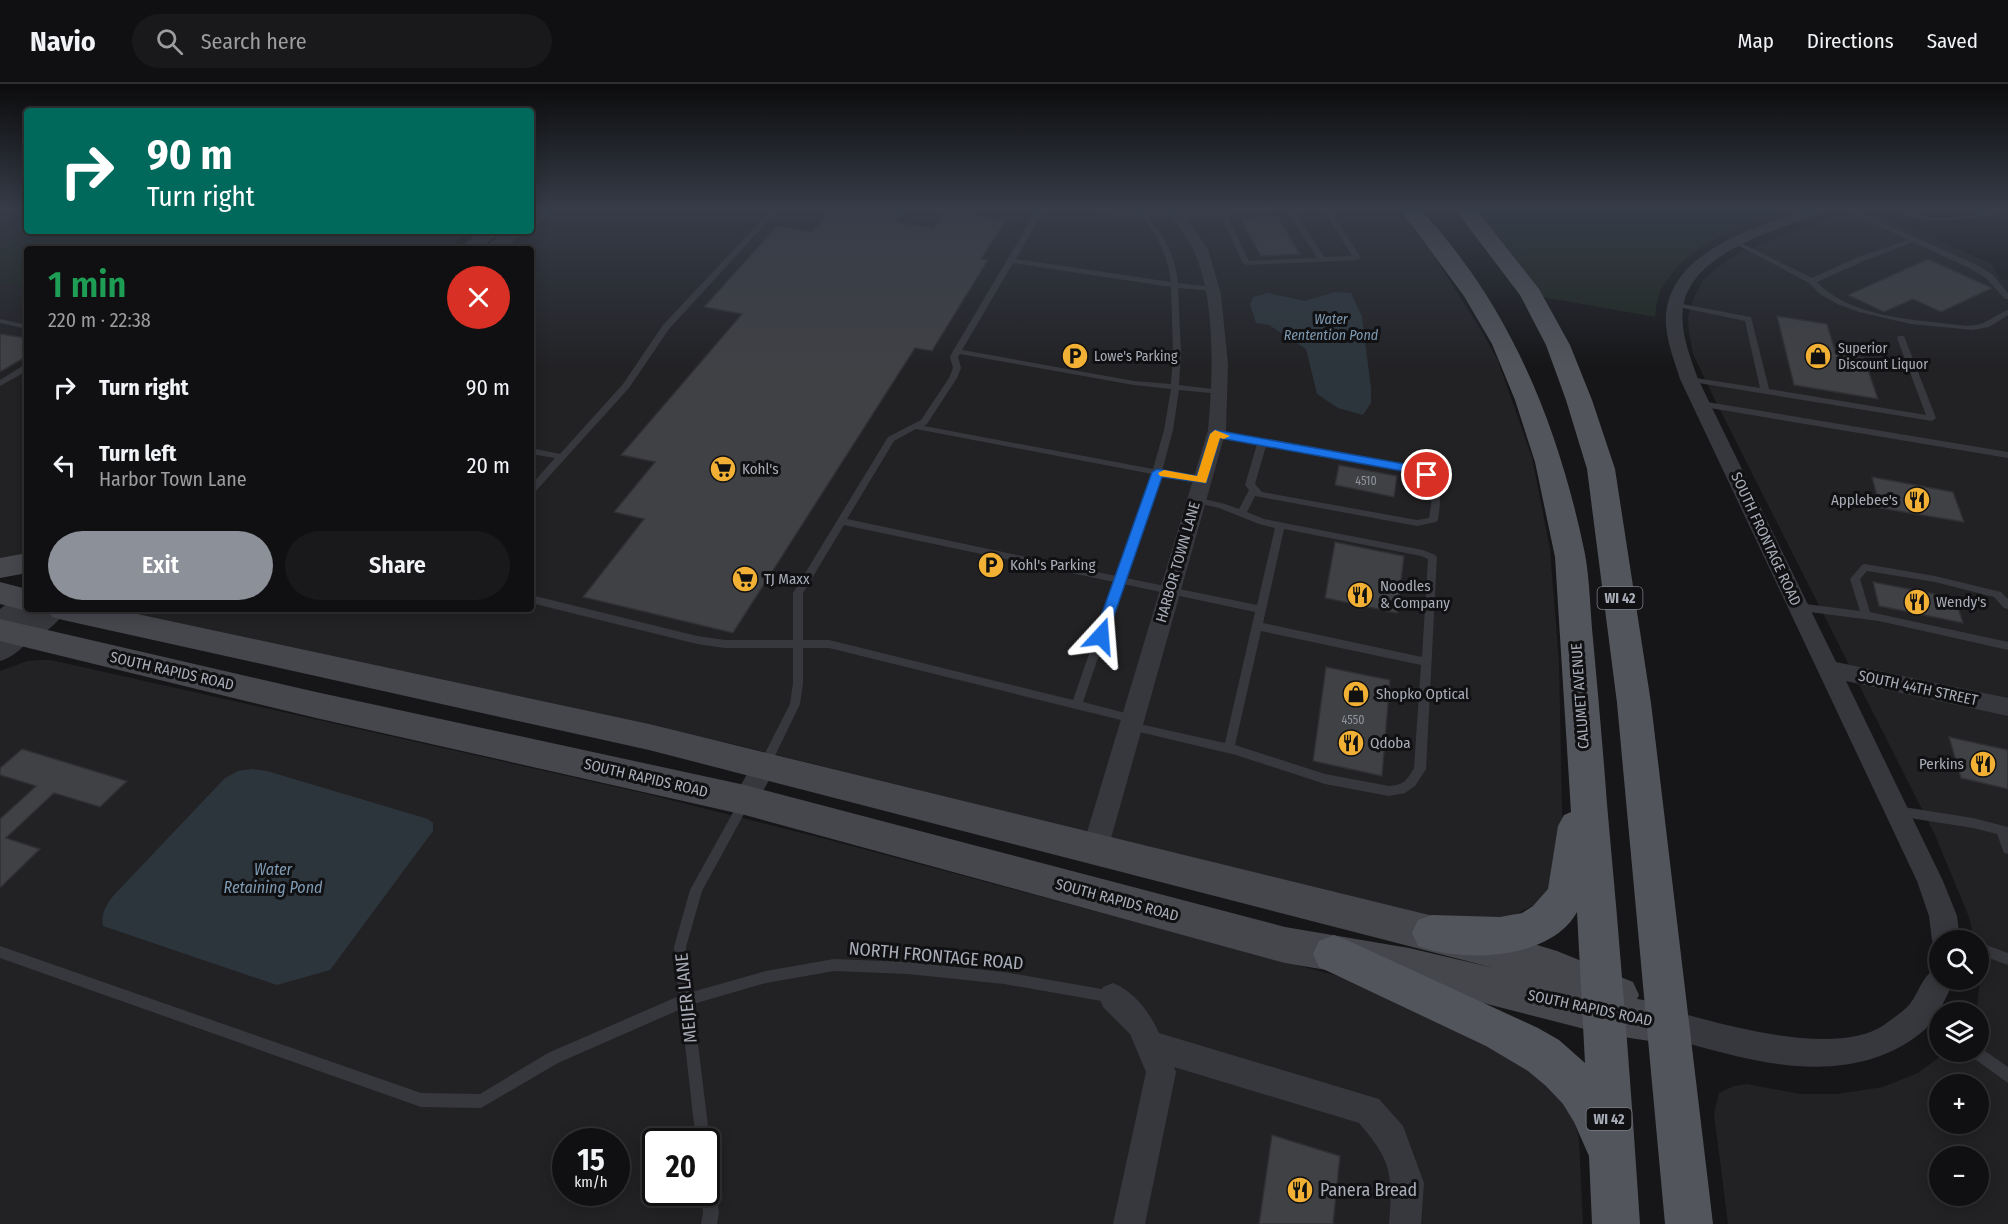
<!DOCTYPE html>
<meta charset="utf-8">
<style>
body{margin:0;font-family:"Fira Sans Condensed",sans-serif;background:#19191b;color:#f1f3f6;height:100vh;display:flex;flex-direction:column;font-size:22px;white-space:nowrap}
*{box-sizing:border-box;margin:0}
p{font-size:20px;color:#9c9d9f}
.icon{flex:none;width:33px;height:33px;fill:none;stroke:currentColor;stroke-width:2;stroke-linecap:round;stroke-linejoin:round}
.map{position:relative;flex:1;overflow:hidden}
.drawer{position:absolute;left:24px;top:162px;width:510px;height:366px;display:flex;flex-direction:column;background:#101012;border-radius:6px;box-shadow:0 3px 15px #0003,0 0 0 2px #303032}
.drawer>*{flex:none}
.guide{position:absolute;left:24px;top:24px;width:510px;height:126px;border-radius:6px;box-shadow:0 3px 15px #0003,0 0 0 2px #303032;background:#00695c;color:#fff;overflow:hidden}
.controls{position:absolute;left:1929px;top:846px;display:grid;gap:12px}
.controls a{display:grid;place-items:center;width:60px;height:60px;border-radius:50%;background:#101012;box-shadow:0 3px 15px #0003,0 0 0 2px #303032;font-size:30px}
.speed{position:absolute;left:552px;top:1044px;display:flex;gap:12px;font-size:30px;font-weight:700;text-align:center}
.speed>*{display:grid;place-content:center;width:78px;height:78px;border-radius:50%;background:#101012;box-shadow:0 3px 15px #0003,0 0 0 2px #303032;line-height:1}
.speed small{font-size:15px;font-weight:400}
.speed .limit{border:3px solid #111;border-radius:9px;background:#fff;color:#111}
.pin{position:absolute;display:grid;place-items:center;width:51px;height:51px;color:#fff;margin:-26px;border:3px solid #fff;border-radius:50%;box-shadow:0 2px 6px #0007}
.me{position:absolute;width:66px;margin:-33px;rotate:19deg;stroke-linejoin:round;filter:drop-shadow(0 0 4px #0008)}
.turn{display:flex;align-items:center;gap:21px;height:126px;padding:0 24px;font-size:27px}
.turn .icon{width:78px;height:78px;stroke-width:2.5}
.turn b{display:block;font-size:42px;line-height:51px}
.round{display:grid;place-items:center;flex:none;width:63px;height:63px;border-radius:32px;background:#19191b}
.overview{display:flex;align-items:center;justify-content:space-between;height:102px;padding:0 24px}
h1{font-size:36px;font-weight:600;line-height:45px;color:#1e9e55}
.action{display:flex;gap:12px;margin-top:auto;padding:12px 24px}
.action a{flex:1;height:69px;border-radius:36px;background:#8c9099;color:#fff;font-size:24px;font-weight:600;line-height:69px;text-align:center}
.action a+a{background:#19191b;color:#f1f3f6}
ul{padding:0;list-style:none}
li{display:flex;align-items:center;gap:18px;height:78px;padding:0 24px}
li div{flex:1}
li b{display:block;font-size:22px}
li em{font-style:normal}
header{display:flex;align-items:center;gap:36px;box-sizing:border-box;height:84px;padding:0 30px;background:#101012;border-bottom:2px solid #303032}
header strong{font-size:28px}
nav{display:flex;gap:33px;margin-inline-start:auto;font-size:21px}
.search{width:420px;height:54px;background:#19191b;display:flex;align-items:center;gap:15px;box-sizing:border-box;padding:0 21px;border-radius:33px;color:#9c9d9f;font-size:22px}
.map>svg:first-child{display:block}
.built{fill:#222225;fill-rule:evenodd}
.green{fill:#1e261f}
.water{fill:#2c353c}
.building{fill:#404145;stroke:#303034;stroke-width:1.5}
.lines{fill:none;stroke-linecap:round;stroke-linejoin:round}
.service{fill:#37383d;fill-rule:evenodd}
.minor{fill:#37383d;fill-rule:evenodd}
.tertiary{fill:#37383d;fill-rule:evenodd}
.secondary{fill:#45474d;fill-rule:evenodd}
.primary{fill:#53555c;fill-rule:evenodd}
.route{fill:#1a73e8;stroke:#114b97;stroke-width:1.5}
.slow{fill:#f59e0b}
.labels{text-anchor:middle;dominant-baseline:central;stroke-width:6;stroke-linejoin:round;paint-order:stroke}
.number-label{font-size:12px;fill:#8e929b}
.far-water-label{font-size:14px;font-style:italic;fill:#7f9bb3;stroke:#111113}
.far-poi-label{font-size:14px;fill:#a8adb8;stroke:#111113;text-anchor:start}
.shield{fill:#111113;stroke:#7b7e86;stroke-width:1.5}
.shield-label{font-size:14px;font-weight:bold;fill:#a8adb8}
.poi-label{font-size:15px;fill:#a8adb8;stroke:#111113;text-anchor:start}
.street-label{font-size:15px;fill:#a8adb8;stroke:#111113}
.water-label{font-size:16px;font-style:italic;fill:#7f9bb3;stroke:#111113}
.near-street-label{font-size:18px;fill:#a8adb8;stroke:#111113}
.near-poi-label{font-size:18px;fill:#a8adb8;stroke:#111113;text-anchor:start}
</style>
<header>
<strong>Navio</strong>
<div class="search"><svg class="icon" aria-label="search" viewBox="0 0 24 24"><circle cx="10" cy="10" r="6"/><path d="M15 15l6 6"/></svg>Search here</div>
<nav><a>Map</a><a>Directions</a><a>Saved</a></nav>
</header>
<div class="map">
<svg width="2008" height="1140" viewBox="0 0 2008 1140">
<rect width="100%" height="100%" fill="#161618"/>
<path class="built" d="M0 124H27V147H470L447 165H27V472L0 477Z
M531 124H1394L1431 168 1483 249 1498 277 1532 373 1550 465 1559 578 1563 768 1550 806 1534 821 1510 833 1464 841 737 661 103 525H531V165H502L524 147H531V142L552 126Z
M1851 124H1864L1992 180 2000 195 2008 196V1140H1728L1714 1030 1719 1009 1734 1002 1747 1000 1800 1010H1837L1883 1003 1918 989 1946 968H1978V928H1973L1977 923 1981 885 1978 856H1974L1969 833 1935 751 1713 312 1693 270 1689 249 1688 233 1693 215 1703 196 1715 185 1739 169ZM1940 1000H1978V1040H1940ZM1940 1072H1978V1112H1940Z
M39 576H51L643 709 822 754 1353 896 1510 970 1554 1004 1575 1039 1579 1055 1583 1140H0V587L27 577ZM566 1058H616V1108H566ZM656 1058H706V1108H656Z"/>
<path class="green" d="M1471 124H1796C1748 142 1686 156 1661 206 1657 214 1656 225 1655 233L1542 213Z
M27 145V147L370 149 347 165H27V203L0 197V160Z"/>
<path class="water" d="M1335 208 1351 209 1362 233 1371 304V319L1363 331 1338 324 1317 310 1306 265 1269 241 1256 239 1250 221 1253 213 1268 209 1305 217Z
M252 685 267 687 428 735 433 739V747L330 886 277 901 103 842C101 829 106 822 113 812L225 694 238 687Z"/>
<path class="building" d="M832 124H905L895 138 933 144 946 127 1006 136 981 175 988 176 932 267 915 264 733 549 583 513 644 435 614 428 655 378 621 371 742 230 704 223 777 142 812 148Z
M1277 132 1300 170 1261 172 1240 134Z
M1928 175 1992 204 1941 228 1913 215 1884 228 1848 211Z
M1777 232 1827 240 1836 270 1864 274 1878 315 1794 301Z
M0 250 27 254V272L0 288Z
M1339 381 1397 392 1394 413 1335 401Z
M1872 393 1953 408 1964 438 1880 424Z
M1335 458 1404 472 1397 529 1325 514Z
M1873 498 1955 514 1963 539 1879 522Z
M1326 583 1390 596 1382 692 1313 677Z
M1949 653 2008 666V705L1961 694Z
M22 665 127 697 100 723 54 709 6 754 40 765 0 804V735L36 702 0 691V684Z
M1272 1051 1340 1072 1333 1140H1259Z"/>
<g class="lines">
<path class="service" d="M773 124H780L669 245 629 304 534 409 531 410V401L555 374 531 370V364L560 370 623 300 663 241Z
M1038 124H1045L1016 175 1171 198C1168 174 1159 153 1143 135L1072 124H1091L1139 131 1133 124H1140L1146 130 1177 127V129L1149 134C1165 153 1176 174 1178 199L1212 203 1216 205 1212 207 1178 204 1181 268 1179 301 1221 306 1225 308 1221 310 1179 306 1173 346 1162 387 1202 394 1207 397 1202 400 1160 392 1126 494 1257 521 1275 444 1259 440 1219 424 1193 418 1191 416 1196 413 1225 420 1239 425 1249 406 1245 401 1257 360 1212 352V348L1420 384C1444 393 1441 415 1438 436L1436 438 1417 442 1255 412 1247 428 1264 435 1423 466 1435 471 1437 473 1426 685 1415 702 1405 709 1389 712 1325 700 1236 671 1131 646 1127 645 1125 642 1129 638 829 564H803V599L800 620 769 684 765 686 761 684 759 681 790 620 793 599V564H725L697 560 531 519V511L697 552 725 556H793V509L888 353 921 336 949 294 953 284 950 273 953 267ZM1013 179 1171 203 1173 268 1171 300 1134 297 962 266ZM960 270 1134 301 1171 305 1164 346 1153 385 924 342 927 340 957 294 961 284 958 273ZM916 345 1152 390 1116 492 847 435 894 357ZM1266 362 1417 389C1436 401 1432 415 1429 434L1417 436 1262 408 1255 400ZM844 441 1114 498 1073 616 829 556H803V509ZM1284 445 1421 472 1428 475 1422 573 1263 539ZM1123 500 1255 528 1225 659 1135 639 1139 635 1137 632 1083 618ZM1261 547 1421 581 1414 684C1407 696 1404 701 1389 702L1325 690 1235 661Z
M1255 124H1280L1277 126 1227 131 1249 177 1317 174 1286 124H1293L1324 173 1352 172 1322 124H1329L1361 174 1357 176 1247 181 1243 179 1221 132 1179 136 1176 134 1179 132Z
M1840 124H1849L1975 180 1992 190 2008 209V215H2005L1986 194 1969 184 1913 158 1864 177 1817 198C1846 229 1901 235 1942 239 1952 240 1964 243 1975 241 1987 240 1996 230 2008 226V231L1989 243 1973 246 1911 240 1859 228 1837 220 1820 210 1809 199 1732 158 1737 157 1812 194 1858 173 1908 156Z
M1890 124C1906 124 1920 133 1936 134 1958 135 1986 128 2008 125V129C1968 134 1927 145 1890 124Z
M1671 218 1751 233 1769 305 1926 331 1897 254 1898 252H1904L1936 334 1932 337 1686 297 1685 295 1689 293 1760 304 1745 237 1674 222H1671Z
M0 235 27 241V245L0 239Z
M24 281H27V287L0 302V296Z
M1701 317 2008 368V374L1698 322 1697 320Z
M1865 480 1935 492 2001 508 2008 515V525L2004 524 1994 513 1935 498 1867 487 1860 495 1870 528 2008 558V566L1879 537 1794 526 1793 523 1798 519 1860 527 1850 495 1862 481Z
M745 712 749 714 751 717 702 807 686 863 692 908 766 887 834 875 908 878 1004 888 1113 907 1118 908 1120 913 1118 918 1113 919 1004 900 908 890 834 887 766 899 693 920 710 1058 706 1064V1058H696L681 925 558 979 481 1024 421 1023 0 874V862L421 1009 480 1010 548 969 679 912 674 863 690 806 741 714Z
M1897 722 1973 734 2008 743V770L2004 769 1997 750 1973 744 1897 732 1893 731 1891 727 1893 723Z
M1978 858 2008 869V881L1978 870Z
M1924 919 1940 928V943L1919 930 1917 925 1919 920Z
M1978 962 2008 983V999L1972 973 1970 968H1978Z
M706 1084 711 1086 713 1091 719 1129 717 1140H701L703 1129 701 1108H706Z"/>
<path class="minor" d="M1165 124H1180L1208 165 1221 210 1228 281 1226 346 1108 765 1104 773 1095 776 1086 773 1082 765 1208 346C1213 292 1216 217 1194 167 1186 151 1175 138 1165 124Z
M1810 124H1831L1829 127C1784 143 1690 167 1683 224 1680 249 1690 272 1698 295L1836 578 2008 614V632L1846 597 1943 797 1957 832 1960 856H1940V866L1936 865 1932 856 1929 832 1917 797 1680 295C1673 272 1662 247 1667 223 1679 163 1761 142 1810 124Z
M21 543 29 545 32 551C26 562 12 574 0 577V556L13 545Z
M765 672 774 675 777 682 754 723 745 726 736 723 732 716 756 675Z
M1940 883V896H1954C1948 910 1940 928 1930 940 1917 955 1898 965 1880 972 1811 997 1737 973 1669 954L1659 950 1654 940 1659 930 1669 926C1722 940 1835 974 1884 941 1892 935 1903 928 1909 921 1920 908 1922 889 1940 883Z
M1113 899C1135 908 1150 929 1159 949L1379 1015 1403 1042 1424 1099 1421 1140H1389C1393 1091 1392 1077 1359 1039L1174 983 1176 988 1145 1140H1113L1146 988 1130 950 1103 923 1099 913 1103 903Z"/>
<path class="tertiary" d="M535 124H556L538 140 531 142V127Z
M480 147H501L481 165H459Z
M504 147H525L505 165H483Z
M27 509V525H68C62 535 33 561 21 561 17 561 14 559 11 558L7 551 9 547 0 550V525L17 512Z"/>
<path class="secondary" d="M27 469V489L0 494V474Z
M0 498 27 505V525H33L27 527 0 520Z
M48 525H114L649 640 1474 842 1557 867 1633 898 1639 911 1637 915 1669 920 1683 926 1689 940 1683 954 1669 960 1604 950 1409 900 1285 879 745 731 316 634 0 557V535L316 608 745 701 1285 843 1409 864 1494 884 649 666 63 536 52 533Z"/>
<path class="primary" d="M1397 124H1419C1510 220 1559 343 1585 470 1590 498 1590 527 1593 555 1598 610 1603 665 1607 720 1620 860 1631 1000 1640 1140H1592L1589 1072 1574 1038 1563 1020 1546 1002 1528 987 1486 962 1319 883 1313 870 1319 857 1334 851 1349 857 1538 944 1559 956 1585 979 1577 828C1551 876 1463 879 1418 862L1412 849 1418 836 1432 831 1500 833 1522 829 1533 822 1548 805 1558 742 1564 731 1571 728 1555 473 1535 378 1515 316 1492 260 1464 212 1416 147Z
M1454 124H1475L1539 205 1570 261 1592 316 1615 385 1651 619 1713 1140H1665L1617 619 1587 385 1566 316 1546 261 1520 211Z"/>
</g>
<linearGradient id="sky" x2="0" y2="1"><stop stop-color="#0c0c0d"/><stop offset="0.44" stop-color="#363c48"/><stop offset="1" stop-color="#363c48" stop-opacity="0"/></linearGradient>
<rect width="2008" height="284" fill="url(#sky)"/>
<path class="route" d="M1215 346 1410 381 1433 391 1427 394 1408 388 1220 354 1206 399 1162 393 1107 552 1105 556H1096L1094 552 1152 388 1157 385 1197 392 1210 350Z"/>
<path class="slow" d="M1215 346 1230 352 1224 355 1220 354 1206 399 1160 392 1158 389 1164 386 1197 392 1210 350Z"/>
<defs>
<symbol id="parking-disc" viewBox="-11 -11 22 22"><circle r="9.5" fill="#f2b134" stroke="#111113"/><path d="M-3.5-5.5H1a3.5 3.5 0 0 1 0 7H-1V5.5H-3.5ZM-1-3.4V-.6H.8a1.4 1.4 0 0 0 0-2.8Z" fill="#111"/></symbol>
<symbol id="shop-disc" viewBox="-11 -11 22 22"><circle r="9.5" fill="#f2b134" stroke="#111113"/><path d="M-5-2.5h2.3a2.7 3.5 0 0 1 5.4 0H5L5.5 6h-11ZM-1.5-2.5h3a1.5 2.3 0 0 0-3 0Z" fill="#111"/></symbol>
<symbol id="supermarket-disc" viewBox="-11 -11 22 22"><circle r="9.5" fill="#f2b134" stroke="#111113"/><path d="M-6-5.5h2.5l.6 2H6L4.5 2H-2.5L-4.4-4H-6ZM-1.5 3.2a1.3 1.3 0 1 0 .1 0ZM3 3.2a1.3 1.3 0 1 0 .1 0Z" fill="#111"/></symbol>
<symbol id="restaurant-disc" viewBox="-11 -11 22 22"><circle r="9.5" fill="#f2b134" stroke="#111113"/><path d="M-5-6h1v4h1v-4h1v4h1v-4h1v5L-1.5 .5V6h-2V.5L-5-1ZM5-6V6H3V1.5H1.5Q1.5-4 5-6Z" fill="#111"/></symbol>
</defs>
<g fill-rule="evenodd">
<use href="#parking-disc" x="1060" y="257" width="30" height="30"/>
<use href="#shop-disc" x="1803" y="257" width="30" height="30"/>
<use href="#supermarket-disc" x="708" y="370" width="30" height="30"/>
<use href="#restaurant-disc" x="1902" y="401" width="30" height="30"/>
<use href="#parking-disc" x="976" y="466" width="30" height="30"/>
<use href="#supermarket-disc" x="730" y="480" width="30" height="30"/>
<use href="#restaurant-disc" x="1345" y="496" width="30" height="30"/>
<use href="#restaurant-disc" x="1902" y="503" width="30" height="30"/>
<use href="#shop-disc" x="1341" y="595" width="30" height="30"/>
<use href="#restaurant-disc" x="1336" y="644" width="30" height="30"/>
<use href="#restaurant-disc" x="1968" y="665" width="30" height="30"/>
<use href="#restaurant-disc" x="1285" y="1091" width="30" height="30"/>
</g>
<g class="labels">
<g class="number-label">
<text x="1366" y="397">4510</text>
<text x="1353" y="636">4550</text>
</g>
<g class="far-water-label">
<text x="1331" y="235">Water<tspan x="1331" dy="16">Rentention Pond</tspan></text>
</g>
<g class="far-poi-label">
<text x="1838" y="264">Superior<tspan x="1838" dy="16">Discount Liquor</tspan></text>
<text x="1094" y="272">Lowe's Parking</text>
</g>
<g class="shield">
<rect x="1597.5" y="503" width="45" height="22" rx="4.5"/>
<rect x="1586.5" y="1024" width="45" height="22" rx="4.5"/>
</g>
<g class="shield-label">
<text x="1620" y="514">WI 42</text>
<text x="1609" y="1035">WI 42</text>
</g>
<g class="poi-label">
<text x="742" y="385">Kohl's</text>
<text x="1898" y="416" text-anchor="end">Applebee's</text>
<text x="1010" y="481">Kohl's Parking</text>
<text x="764" y="495">TJ Maxx</text>
<text x="1380" y="502">Noodles<tspan x="1380" dy="17">&amp; Company</tspan></text>
<text x="1936" y="518">Wendy's</text>
<text x="1376" y="610">Shopko Optical</text>
<text x="1370" y="659">Qdoba</text>
<text x="1964" y="680" text-anchor="end">Perkins</text>
</g>
<g class="street-label">
<text transform="translate(1766 455) rotate(65)">SOUTH FRONTAGE ROAD</text>
<text transform="translate(1178 478) rotate(-74)">HARBOR TOWN LANE</text>
<text transform="translate(172 587) rotate(13)">SOUTH RAPIDS ROAD</text>
<text transform="translate(1918 604) rotate(12)">SOUTH 44TH STREET</text>
<text transform="translate(1580 612) rotate(-94)">CALUMET AVENUE</text>
<text transform="translate(646 694) rotate(13)">SOUTH RAPIDS ROAD</text>
<text transform="translate(1117 816) rotate(15)">SOUTH RAPIDS ROAD</text>
<text transform="translate(1590 924) rotate(12)">SOUTH RAPIDS ROAD</text>
</g>
<g class="water-label">
<text x="273" y="785">Water<tspan x="273" dy="18">Retaining Pond</tspan></text>
</g>
<g class="near-street-label">
<text transform="translate(936 872) rotate(5)">NORTH FRONTAGE ROAD</text>
<text transform="translate(686 914) rotate(-96)">MEIJER LANE</text>
</g>
<g class="near-poi-label">
<text x="1320" y="1106">Panera Bread</text>
</g>
</g>
</svg>
<div class="controls">
<a><svg class="icon" aria-label="search" viewBox="0 0 24 24"><circle cx="10" cy="10" r="6"/><path d="M15 15l6 6"/></svg></a>
<a><svg class="icon" aria-label="layers" viewBox="0 0 24 24"><path d="M12 4l9 5-9 5-9-5zM3 14l9 5 9-5"/></svg></a>
<a>+</a>
<a>−</a>
</div>
<div class="speed"><div>15<small>km/h</small></div><div class="limit">20</div></div>
<div class="pin" style="left:1427px;top:391px;background:#d93025"><svg class="icon" aria-label="arrive" viewBox="0 0 24 24"><path d="M6 21V4h12l-3 4 3 4H6"/></svg></div>
<svg class="me" style="left:1101px;top:552px" viewBox="-20 -20 40 40"><path d="M0-17L14 15 0 8-14 15z" fill="#1a73e8" stroke="#fff" stroke-width="4"/></svg>
<div class="guide">
<div class="turn"><svg class="icon" aria-label="right" viewBox="0 0 24 24"><path d="M7 20v-9h11M14 6l5 5-5 5"/></svg><div><b>90 m</b>Turn right</div></div>
</div>
<section class="drawer">
<div class="overview"><div><h1>1 min</h1><p>220 m · 22:38</p></div><a class="round" style="background:#d93025;color:#fff"><svg class="icon" aria-label="close" viewBox="0 0 24 24"><path d="M6 6l12 12M18 6L6 18"/></svg></a></div>
<ul>
<li><svg class="icon" aria-label="right" viewBox="0 0 24 24"><path d="M7 20v-9h11M14 6l5 5-5 5"/></svg><div><b>Turn right</b></div><em>90 m</em></li>
<li><svg class="icon" aria-label="left" viewBox="0 0 24 24"><path d="M17 20v-9H6M10 6l-5 5 5 5"/></svg><div><b>Turn left</b><p>Harbor Town Lane</p></div><em>20 m</em></li>
</ul>
<div class="action"><a>Exit</a><a>Share</a></div>
</section>
</div>
